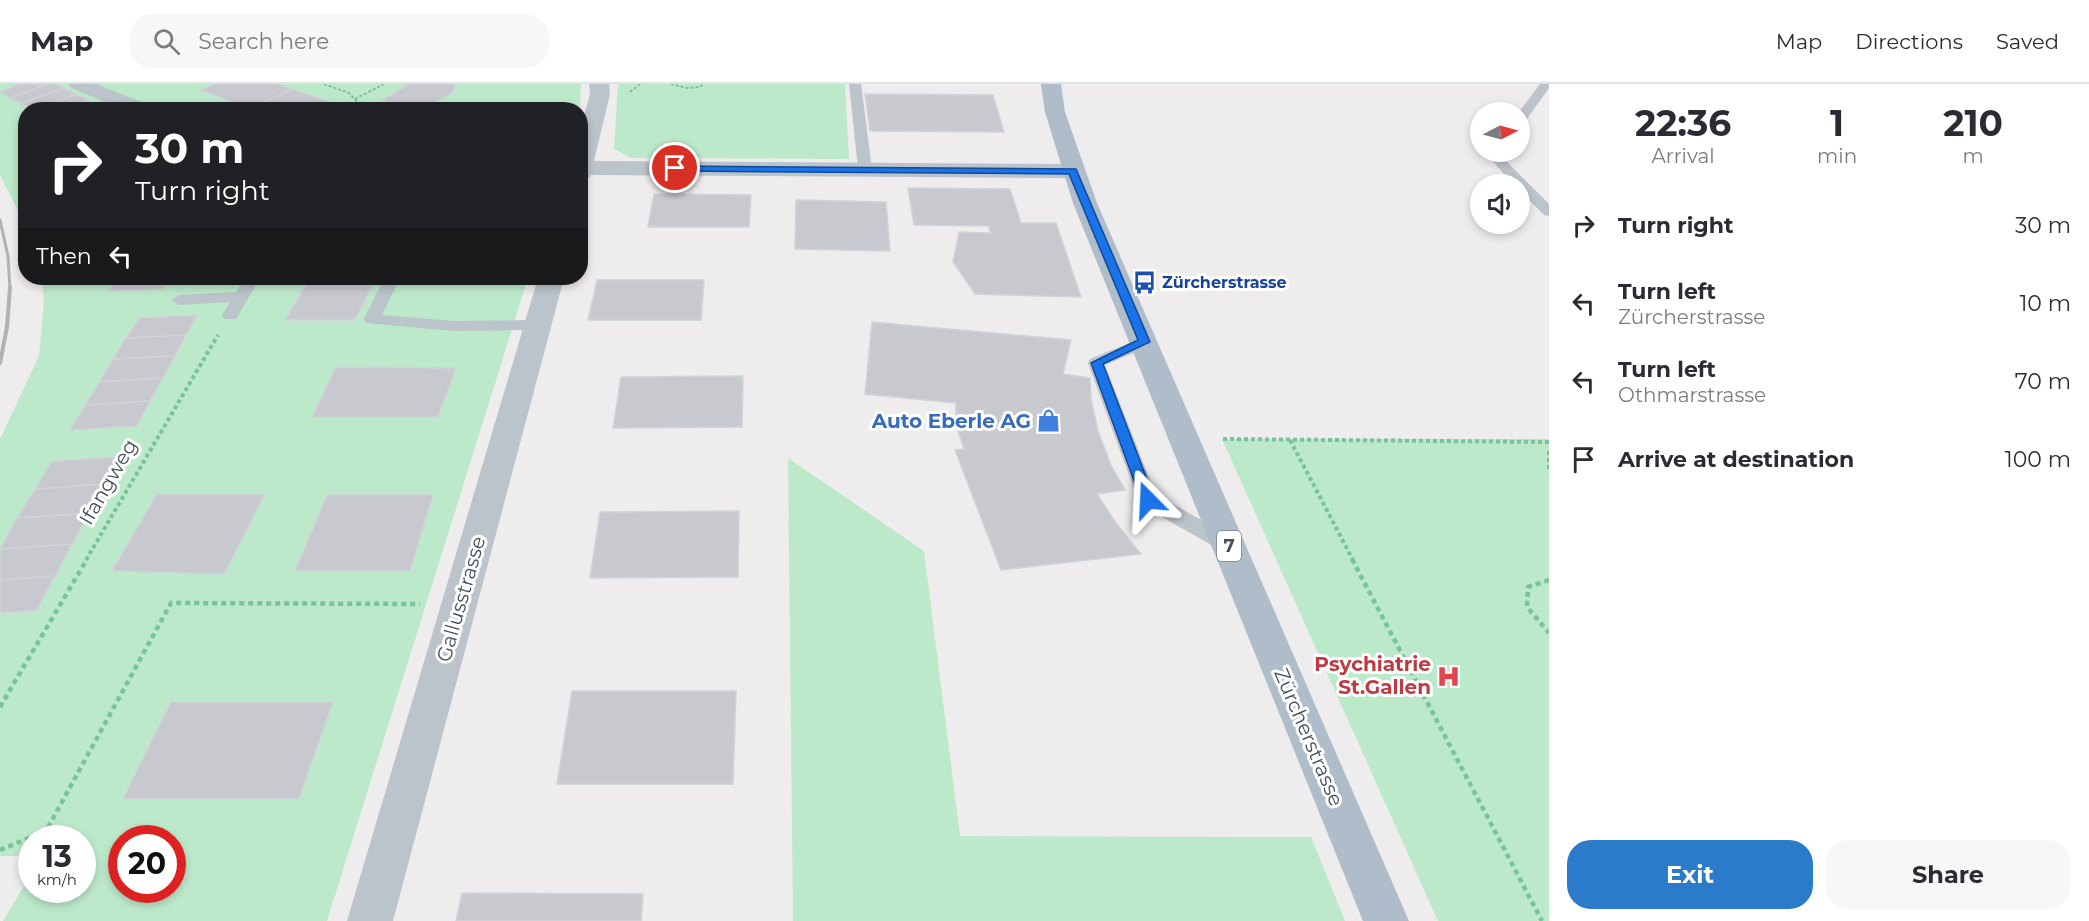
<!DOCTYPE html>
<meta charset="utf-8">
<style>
body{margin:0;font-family:Montserrat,sans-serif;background:#f7f7f7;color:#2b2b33;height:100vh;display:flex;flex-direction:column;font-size:22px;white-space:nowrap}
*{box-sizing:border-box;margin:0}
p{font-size:20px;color:#7c7c81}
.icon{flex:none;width:33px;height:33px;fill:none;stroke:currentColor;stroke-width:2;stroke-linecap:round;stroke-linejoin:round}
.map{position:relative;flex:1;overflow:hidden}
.details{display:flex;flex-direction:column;background:#fff;width:540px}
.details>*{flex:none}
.hud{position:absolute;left:18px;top:18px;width:570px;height:183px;border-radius:24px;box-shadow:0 3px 9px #0003;background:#202124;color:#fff;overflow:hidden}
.needle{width:39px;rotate:84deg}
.fabs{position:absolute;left:1470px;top:18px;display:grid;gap:12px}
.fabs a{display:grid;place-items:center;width:60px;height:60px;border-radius:50%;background:#fff;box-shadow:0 3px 9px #0003;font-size:30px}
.speed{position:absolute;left:18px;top:741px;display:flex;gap:12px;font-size:30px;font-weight:700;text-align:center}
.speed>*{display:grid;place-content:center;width:78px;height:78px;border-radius:50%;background:#fff;box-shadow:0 3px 9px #0003;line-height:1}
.speed small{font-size:15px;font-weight:400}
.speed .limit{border:9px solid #d22;background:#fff;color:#111}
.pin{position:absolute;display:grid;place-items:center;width:51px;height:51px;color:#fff;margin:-26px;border:3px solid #fff;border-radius:50%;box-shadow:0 2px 6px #0007}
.me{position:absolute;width:66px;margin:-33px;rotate:339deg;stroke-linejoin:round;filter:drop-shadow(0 0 4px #0008)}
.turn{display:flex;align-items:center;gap:21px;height:126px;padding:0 18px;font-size:27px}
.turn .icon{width:78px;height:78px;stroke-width:2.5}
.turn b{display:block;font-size:42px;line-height:51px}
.then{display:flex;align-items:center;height:57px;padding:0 18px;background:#0003;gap:12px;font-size:22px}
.eta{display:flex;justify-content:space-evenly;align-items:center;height:102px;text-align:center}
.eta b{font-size:36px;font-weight:700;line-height:42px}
.primary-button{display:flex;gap:12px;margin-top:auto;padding:12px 18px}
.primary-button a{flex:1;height:69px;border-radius:24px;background:#2a7bca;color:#fff;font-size:24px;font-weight:700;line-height:69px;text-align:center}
.primary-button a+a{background:#f7f7f7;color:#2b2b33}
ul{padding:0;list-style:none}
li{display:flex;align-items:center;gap:18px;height:78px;padding:0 18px}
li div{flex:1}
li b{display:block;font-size:22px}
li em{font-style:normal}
header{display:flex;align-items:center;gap:36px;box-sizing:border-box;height:84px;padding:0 30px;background:#fff;border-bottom:2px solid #e1e1e2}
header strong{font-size:28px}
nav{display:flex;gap:33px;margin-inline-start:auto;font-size:21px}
.search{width:420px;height:54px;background:#f7f7f7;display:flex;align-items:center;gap:15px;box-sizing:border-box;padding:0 21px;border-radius:24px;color:#7c7c81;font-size:22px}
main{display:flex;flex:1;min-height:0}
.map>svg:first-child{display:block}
.green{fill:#bde9cb;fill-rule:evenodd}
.building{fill:#c7c9ce;stroke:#d0d3d7;stroke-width:1.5}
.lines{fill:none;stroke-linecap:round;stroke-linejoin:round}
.path-far2{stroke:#79c39a;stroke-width:2;stroke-dasharray:3 2;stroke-linecap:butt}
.path-far1{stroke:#79c39a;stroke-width:4;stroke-dasharray:4 3;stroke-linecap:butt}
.path{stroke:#79c39a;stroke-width:4.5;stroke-dasharray:5 4;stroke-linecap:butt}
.lane{fill:#bbc4ca;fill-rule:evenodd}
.street{fill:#bbc4ca;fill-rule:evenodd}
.primary{fill:#aebdc9;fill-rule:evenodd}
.rail-far1{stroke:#afb2b6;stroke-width:3}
.rail{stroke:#afb2b6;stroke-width:4}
.route{fill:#1a73e8;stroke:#114b97;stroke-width:1.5}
.labels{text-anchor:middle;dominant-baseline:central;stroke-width:6;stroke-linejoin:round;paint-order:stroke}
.far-transit-label{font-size:16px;font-weight:bold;fill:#164399;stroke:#fff;text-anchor:start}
.shield{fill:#fff;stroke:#7e8489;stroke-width:1.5}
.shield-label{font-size:18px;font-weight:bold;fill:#465057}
.shop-label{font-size:20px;font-weight:bold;fill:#366cbe;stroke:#fff;text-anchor:end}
.street-label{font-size:20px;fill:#465057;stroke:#fff}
.health-label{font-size:20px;font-weight:bold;fill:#be3a42;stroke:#fff;text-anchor:end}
</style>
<header>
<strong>Map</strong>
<div class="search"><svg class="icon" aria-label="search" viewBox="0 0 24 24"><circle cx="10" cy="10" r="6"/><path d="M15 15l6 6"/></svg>Search here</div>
<nav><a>Map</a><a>Directions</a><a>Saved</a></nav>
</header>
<main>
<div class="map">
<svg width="1549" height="837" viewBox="0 0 1549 837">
<rect width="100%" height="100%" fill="#eeecec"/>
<path class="green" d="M0 0H581L580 26H26L25 141 0 91Z
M618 0H845L849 75 631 74 614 65Z
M42 194H528L327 837H3L31 790 32 806H82V754H32L31 772H0V355L39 272 44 217ZM122 754H172V806H122Z
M1222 355H1549V837H1438Z
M788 374 924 467 960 752 1311 753 1345 837H793Z"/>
<path class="building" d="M19 0H47L10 14 0 8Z
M47 0H57L64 4 21 20 10 14Z
M215 0H277L292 5 251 25 201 6Z
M409 0H456L452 9 422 26H409L382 16Z
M64 4 76 10 35 26 21 20Z
M292 5 345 23 341 26 251 25Z
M76 10 88 16 64 26H35Z
M865 10 993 11 1004 48 870 47Z
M908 104 1010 105 1021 139H1056L1081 213 975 210 953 178 959 148 990 149 989 142 914 141Z
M654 110 751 111 749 143H648Z
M796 116 886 118 890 167 795 165Z
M118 194H168L162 205 108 207Z
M310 194H376L355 236H285Z
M447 194H512L510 200H444Z
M597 196H704L701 236H588Z
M197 231 186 251 126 254 139 234Z
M872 238 1071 256 1063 290 1090 294 1091 315 1098 347 1111 381 1125 406 1097 410 1116 439 1141 470 1001 486 955 366 964 365 956 341V319L865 310Z
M186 251 175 272 113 275 126 254Z
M175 272 163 294 100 298 113 275Z
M336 283 456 284 438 333H312Z
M743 292 742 343 613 344 621 293Z
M163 294 150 317 85 321 100 298Z
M150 317 137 342 70 346 85 321Z
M120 373 105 400 35 405 52 377Z
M105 400 89 429 17 434 35 405Z
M157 410H265L224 490 112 487Z
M327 411H433L410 487H295Z
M739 427 738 493 590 494 600 428Z
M89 429 72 460 0 465 17 434Z
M72 460 55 492 0 496V465Z
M55 492 36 527 0 529V496Z
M572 607H736L733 700H557Z
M171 618H333L299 715H123Z
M462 809 643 810 641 837H456Z"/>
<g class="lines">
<path class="path-far2" d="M324 0 349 9 361 22 372 26
M671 0 687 4 700 3 703 0
M630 8 640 0
M355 15 384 0"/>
<path class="path-far1" d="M1223 355 1549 358
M1290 356 1353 476
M1549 367V385
M86 476 218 251"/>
<path class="path" d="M1352 475 1542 837
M1549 496 1528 503 1527 523 1549 549
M0 623 87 475
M0 766 46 747 171 519 420 520"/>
<path class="lane" d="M849 0H861L872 85 865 89 858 85Z
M1540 0H1549V4L1524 39 1520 40 1519 28Z
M1490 68H1502L1501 72 1549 120V132L1544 131 1520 107V100H1513L1488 72Z
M245 194H260L236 235H224L222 231 230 218 179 221 171 216 179 211 236 208Z
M384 194H400L382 231 454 237 538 236 546 241 538 246 454 247 366 239 364 235Z
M1144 253 1150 254 1152 258 1150 262 1105 281 1156 411 1236 455 1239 461 1236 467 1229 469 1222 467 1141 421 1138 416 1088 279 1090 275Z"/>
<path class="street" d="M68 0H96L152 22 155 26H125L71 4Z
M589 0H609L610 10 594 77 1073 80 1081 82 1084 87 1081 92 1073 94 591 91 588 95 580 97V46L590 10Z
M538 194H564L393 837H347Z"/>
<path class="primary" d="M1041 0H1061L1065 28 1097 119 1409 837H1363L1073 119 1045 28Z"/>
<path class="rail-far1" d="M0 136 8 172 10 205"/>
<path class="rail" d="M0 279 7 243 10 203"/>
</g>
<path class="route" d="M672 82 1076 85 1150 258 1103 280 1155 416 1153 420H1143L1141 416 1091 279 1138 256 1069 90 675 87 672 86Z"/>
<defs>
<symbol id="bus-bare" viewBox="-9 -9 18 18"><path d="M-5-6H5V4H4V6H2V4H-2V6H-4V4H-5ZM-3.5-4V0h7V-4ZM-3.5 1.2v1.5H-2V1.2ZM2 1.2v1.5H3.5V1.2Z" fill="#1a4fb4" stroke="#fff" stroke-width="2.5" paint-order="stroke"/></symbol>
<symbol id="shop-bare" viewBox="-9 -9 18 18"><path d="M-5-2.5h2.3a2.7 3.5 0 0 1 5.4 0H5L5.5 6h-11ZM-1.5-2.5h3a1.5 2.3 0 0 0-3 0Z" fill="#3f7fe0" stroke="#fff" stroke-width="2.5" paint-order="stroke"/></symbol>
<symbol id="hospital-bare" viewBox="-9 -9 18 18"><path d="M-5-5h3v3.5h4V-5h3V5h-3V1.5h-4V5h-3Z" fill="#e0444e" stroke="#fff" stroke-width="2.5" paint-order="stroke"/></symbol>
</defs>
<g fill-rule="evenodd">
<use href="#bus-bare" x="1128" y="182" width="33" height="33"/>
<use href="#shop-bare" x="1032" y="320" width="33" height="33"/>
<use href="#hospital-bare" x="1432" y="576" width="33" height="33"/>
</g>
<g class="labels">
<g class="far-transit-label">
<text x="1162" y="198">Zürcherstrasse</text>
</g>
<rect class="shield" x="1217" y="447" width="24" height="30" rx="4.5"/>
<g class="shield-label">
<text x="1229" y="462">7</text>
</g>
<g class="shop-label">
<text x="1031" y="337">Auto Eberle AG</text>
</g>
<g class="street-label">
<text transform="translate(108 398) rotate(-60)">Ifangweg</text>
<text transform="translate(461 515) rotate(-74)">Gallusstrasse</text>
<text transform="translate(1309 653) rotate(67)">Zürcherstrasse</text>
</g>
<g class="health-label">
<text x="1431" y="580">Psychiatrie<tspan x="1431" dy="23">St.Gallen</tspan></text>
</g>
</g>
</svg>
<div class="fabs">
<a><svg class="needle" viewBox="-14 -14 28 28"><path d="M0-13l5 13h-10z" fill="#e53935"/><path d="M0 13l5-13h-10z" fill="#7c7c81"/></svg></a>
<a><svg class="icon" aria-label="sound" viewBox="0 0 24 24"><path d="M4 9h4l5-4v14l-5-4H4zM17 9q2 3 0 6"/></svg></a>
</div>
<div class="speed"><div>13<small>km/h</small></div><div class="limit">20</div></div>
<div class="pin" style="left:675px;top:84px;background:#d93025"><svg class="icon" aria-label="arrive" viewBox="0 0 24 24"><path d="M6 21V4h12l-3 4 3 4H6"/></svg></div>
<svg class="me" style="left:1148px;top:416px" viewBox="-20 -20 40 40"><path d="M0-17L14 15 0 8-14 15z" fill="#1a73e8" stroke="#fff" stroke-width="4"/></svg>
<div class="hud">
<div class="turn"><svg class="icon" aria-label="right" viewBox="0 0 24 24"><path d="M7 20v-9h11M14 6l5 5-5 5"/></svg><div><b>30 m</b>Turn right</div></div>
<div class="then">Then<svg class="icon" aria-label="left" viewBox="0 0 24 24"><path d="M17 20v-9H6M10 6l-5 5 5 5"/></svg></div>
</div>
</div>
<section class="details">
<div class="eta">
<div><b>22:36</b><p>Arrival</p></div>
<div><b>1</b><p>min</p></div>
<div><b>210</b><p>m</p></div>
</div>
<ul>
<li><svg class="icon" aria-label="right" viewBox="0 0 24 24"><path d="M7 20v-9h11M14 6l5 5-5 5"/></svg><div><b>Turn right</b></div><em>30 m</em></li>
<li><svg class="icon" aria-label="left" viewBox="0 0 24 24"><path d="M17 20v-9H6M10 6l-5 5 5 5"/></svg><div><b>Turn left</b><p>Zürcherstrasse</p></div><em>10 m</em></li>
<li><svg class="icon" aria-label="left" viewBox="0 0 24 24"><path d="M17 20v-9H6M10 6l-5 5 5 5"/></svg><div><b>Turn left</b><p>Othmarstrasse</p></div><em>70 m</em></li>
<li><svg class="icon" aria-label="arrive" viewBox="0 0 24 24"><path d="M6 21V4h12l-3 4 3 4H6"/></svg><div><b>Arrive at destination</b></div><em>100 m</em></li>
</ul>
<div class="primary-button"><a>Exit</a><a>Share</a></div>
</section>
</main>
